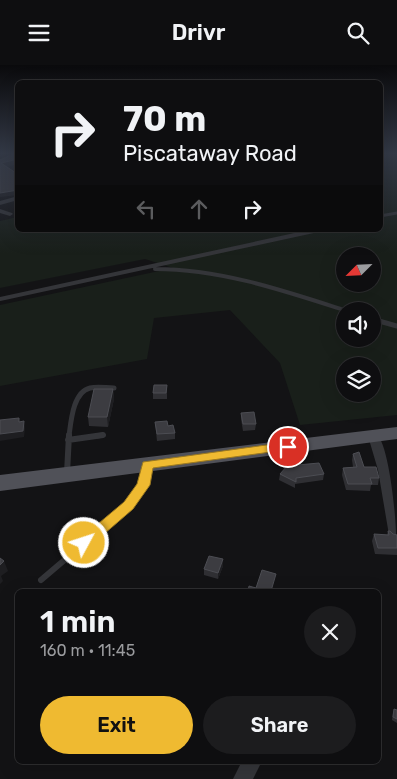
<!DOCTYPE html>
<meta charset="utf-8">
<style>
body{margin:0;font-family:Rubik,sans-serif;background:#1c1c1e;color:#f1f3f6;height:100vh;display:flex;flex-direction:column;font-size:19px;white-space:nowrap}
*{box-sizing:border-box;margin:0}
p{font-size:16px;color:#9b9c9f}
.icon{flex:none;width:28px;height:28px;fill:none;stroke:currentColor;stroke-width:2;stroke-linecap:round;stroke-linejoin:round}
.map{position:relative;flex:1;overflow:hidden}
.drawer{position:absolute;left:15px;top:524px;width:366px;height:175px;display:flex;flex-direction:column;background:#0e0e10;border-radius:8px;box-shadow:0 5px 20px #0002,0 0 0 1px #2e2e30}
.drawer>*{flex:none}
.guide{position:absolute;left:15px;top:15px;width:368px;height:152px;border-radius:8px;box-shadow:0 5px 20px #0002,0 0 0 1px #2e2e30;background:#0e0e10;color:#f1f3f6;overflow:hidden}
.needle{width:32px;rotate:246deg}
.controls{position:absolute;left:336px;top:182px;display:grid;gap:10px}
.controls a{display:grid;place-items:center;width:45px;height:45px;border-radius:50%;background:#0e0e10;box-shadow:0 5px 20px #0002,0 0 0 1px #2e2e30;font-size:25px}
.pin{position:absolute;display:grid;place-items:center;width:42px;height:42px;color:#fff;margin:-21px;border:2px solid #fff;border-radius:50%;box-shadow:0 1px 5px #0007}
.me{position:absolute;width:55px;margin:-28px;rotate:50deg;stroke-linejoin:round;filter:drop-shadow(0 0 4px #0008)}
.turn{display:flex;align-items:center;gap:18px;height:105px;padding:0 25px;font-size:22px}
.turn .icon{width:65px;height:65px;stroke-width:2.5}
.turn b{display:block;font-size:35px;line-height:42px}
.lanes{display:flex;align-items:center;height:48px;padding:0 25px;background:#0003;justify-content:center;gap:25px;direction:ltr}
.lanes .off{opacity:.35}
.round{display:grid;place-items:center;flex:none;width:52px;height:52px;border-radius:26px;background:#1c1c1e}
.headline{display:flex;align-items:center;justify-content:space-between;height:85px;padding:0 25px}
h1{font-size:30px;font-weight:600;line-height:38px}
.action{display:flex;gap:10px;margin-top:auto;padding:10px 25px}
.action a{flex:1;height:58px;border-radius:30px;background:#efba31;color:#111;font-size:20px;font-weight:600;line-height:58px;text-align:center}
.action a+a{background:#1c1c1e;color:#f1f3f6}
header{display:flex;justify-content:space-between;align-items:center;height:65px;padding:0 25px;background:#0e0e10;font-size:22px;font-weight:600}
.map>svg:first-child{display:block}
.green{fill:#191f1a;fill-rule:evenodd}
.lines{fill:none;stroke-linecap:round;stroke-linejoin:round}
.lane-far3{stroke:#343539;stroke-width:3}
.lane-far2{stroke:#343539;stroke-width:4}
.lane-far1{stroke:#343539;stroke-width:5}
.lane{stroke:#343539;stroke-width:6}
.street{fill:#343539;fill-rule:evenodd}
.primary{fill:#505158;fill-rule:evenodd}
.wall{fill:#2f2f33}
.shaded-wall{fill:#1e1e21}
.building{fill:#3c3c41;stroke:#4c4d53}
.route{fill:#efba31;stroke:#9b7920}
</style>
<header><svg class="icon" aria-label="menu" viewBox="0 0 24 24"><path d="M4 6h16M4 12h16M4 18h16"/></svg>Drivr<svg class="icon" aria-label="search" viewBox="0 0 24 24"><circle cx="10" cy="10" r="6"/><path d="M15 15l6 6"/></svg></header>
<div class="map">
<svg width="397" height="714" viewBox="0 0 397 714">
<rect width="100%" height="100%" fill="#131315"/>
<path class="green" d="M380 88H397V350L300 360 280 298 230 245 154 253 147 294 0 321V240L173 203 145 194 0 223V156L17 152 18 165H380ZM345 191H372V219H345ZM345 246H372V274H345ZM345 301H372V329H345Z"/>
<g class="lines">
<path class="lane-far3" d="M380 151 397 148"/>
<path class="lane-far2" d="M155 204C221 204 285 226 347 246
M0 234 318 165"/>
<path class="lane-far1" d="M372 254 397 261
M69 371C71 356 73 327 90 323 98 321 106 323 114 323
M97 371 103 370"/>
<path class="lane" d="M68 375 103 370
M67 408 69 370
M41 515 128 441 144 420 147 400"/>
<path class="street" d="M18 131V135L0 140V136Z
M0 144 12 148 13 149 10 151 0 148Z
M374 367C389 371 397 460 396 475L391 474 389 470 378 405 368 371Z
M242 696H262L253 714H233Z"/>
<path class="primary" d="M397 362V374L0 426V410Z"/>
</g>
<path class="wall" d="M167 320V334H153V328Z
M113 324 114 334 108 362 89 361 88 352Z
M241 348 256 359 255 365 243 366 241 354Z
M155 357 168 361 175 368V374L157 376Z
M353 389 364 402 379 413 378 420H371L370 426 346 425 342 410 343 403 353 402 352 395Z
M280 409H324L323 415 295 419V423L279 415Z
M388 466 393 469 397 470V490L375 489 372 476 374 469 387 470Z
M223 501 218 514 204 510V504Z
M394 644 397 645V658L392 655 393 647Z"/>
<path class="shaded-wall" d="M0 88H10L0 92Z
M18 94V99L2 103 1 98Z
M18 125V130L0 132V128Z
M113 324 114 334 108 362 107 352Z
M24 356 25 363 24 372 0 376V369Z
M223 494V501L218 514V508Z
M4 496 8 506 1 511 3 516 0 519V500Z"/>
<path class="building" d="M15 88H18V94L1 98 16 108H18V125L0 128V95Z
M154 320H167L166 328H153Z
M94 324H113L107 352H88Z
M254 347 256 359H243L241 348Z
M19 353V357L24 356 23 366 0 369V355Z
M167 356 168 361 173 360 175 368 157 369 155 357Z
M359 387 364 402H376L379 413H370L372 419H348L343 403 357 402 353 389Z
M319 398 324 409 296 413V417L280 409 287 401Z
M388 466H390L393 469 397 470V483H378L374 469 389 470Z
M209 491 223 494 218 508 204 504Z
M0 493 4 496 0 500Z
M262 505 276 509 271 526H248L249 521 256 523Z
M394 644 397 645V654L393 652Z"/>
<linearGradient id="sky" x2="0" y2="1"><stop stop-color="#0a0a0c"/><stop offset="0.47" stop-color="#333946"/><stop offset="1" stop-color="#333946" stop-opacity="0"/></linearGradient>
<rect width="397" height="188" fill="url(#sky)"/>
<path class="route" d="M288 377 293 379 294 382 293 384 153 403 150 420 133 444 89 482 84 483 80 482 78 478 80 474 124 437 137 419 143 397Z"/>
</svg>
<div class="controls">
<a><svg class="needle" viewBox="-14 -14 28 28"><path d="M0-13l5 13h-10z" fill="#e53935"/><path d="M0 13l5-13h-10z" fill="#9b9c9f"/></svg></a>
<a><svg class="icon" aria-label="sound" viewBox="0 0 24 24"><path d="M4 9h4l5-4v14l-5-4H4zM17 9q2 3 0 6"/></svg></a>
<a><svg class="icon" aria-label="layers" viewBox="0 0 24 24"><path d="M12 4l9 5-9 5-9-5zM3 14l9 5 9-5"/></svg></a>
</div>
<div class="pin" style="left:288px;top:382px;background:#d93025"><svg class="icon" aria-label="arrive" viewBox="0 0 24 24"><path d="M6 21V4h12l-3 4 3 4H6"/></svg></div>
<svg class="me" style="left:84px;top:478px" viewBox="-20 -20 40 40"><circle r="17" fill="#efba31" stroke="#fff" stroke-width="3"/><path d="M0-11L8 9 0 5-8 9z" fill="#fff"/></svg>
<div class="guide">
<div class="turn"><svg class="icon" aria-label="right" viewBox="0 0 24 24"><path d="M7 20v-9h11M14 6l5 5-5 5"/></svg><div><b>70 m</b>Piscataway Road</div></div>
<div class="lanes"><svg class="icon off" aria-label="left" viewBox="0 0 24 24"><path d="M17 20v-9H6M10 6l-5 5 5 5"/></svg><svg class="icon off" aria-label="ahead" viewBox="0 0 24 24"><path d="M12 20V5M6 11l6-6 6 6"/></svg><svg class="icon" aria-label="right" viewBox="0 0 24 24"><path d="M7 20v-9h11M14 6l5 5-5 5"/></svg></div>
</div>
<section class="drawer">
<div class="headline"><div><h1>1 min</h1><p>160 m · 11:45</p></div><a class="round"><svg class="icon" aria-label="close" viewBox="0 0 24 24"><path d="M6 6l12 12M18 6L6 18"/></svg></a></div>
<div class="action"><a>Exit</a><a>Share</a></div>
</section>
</div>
